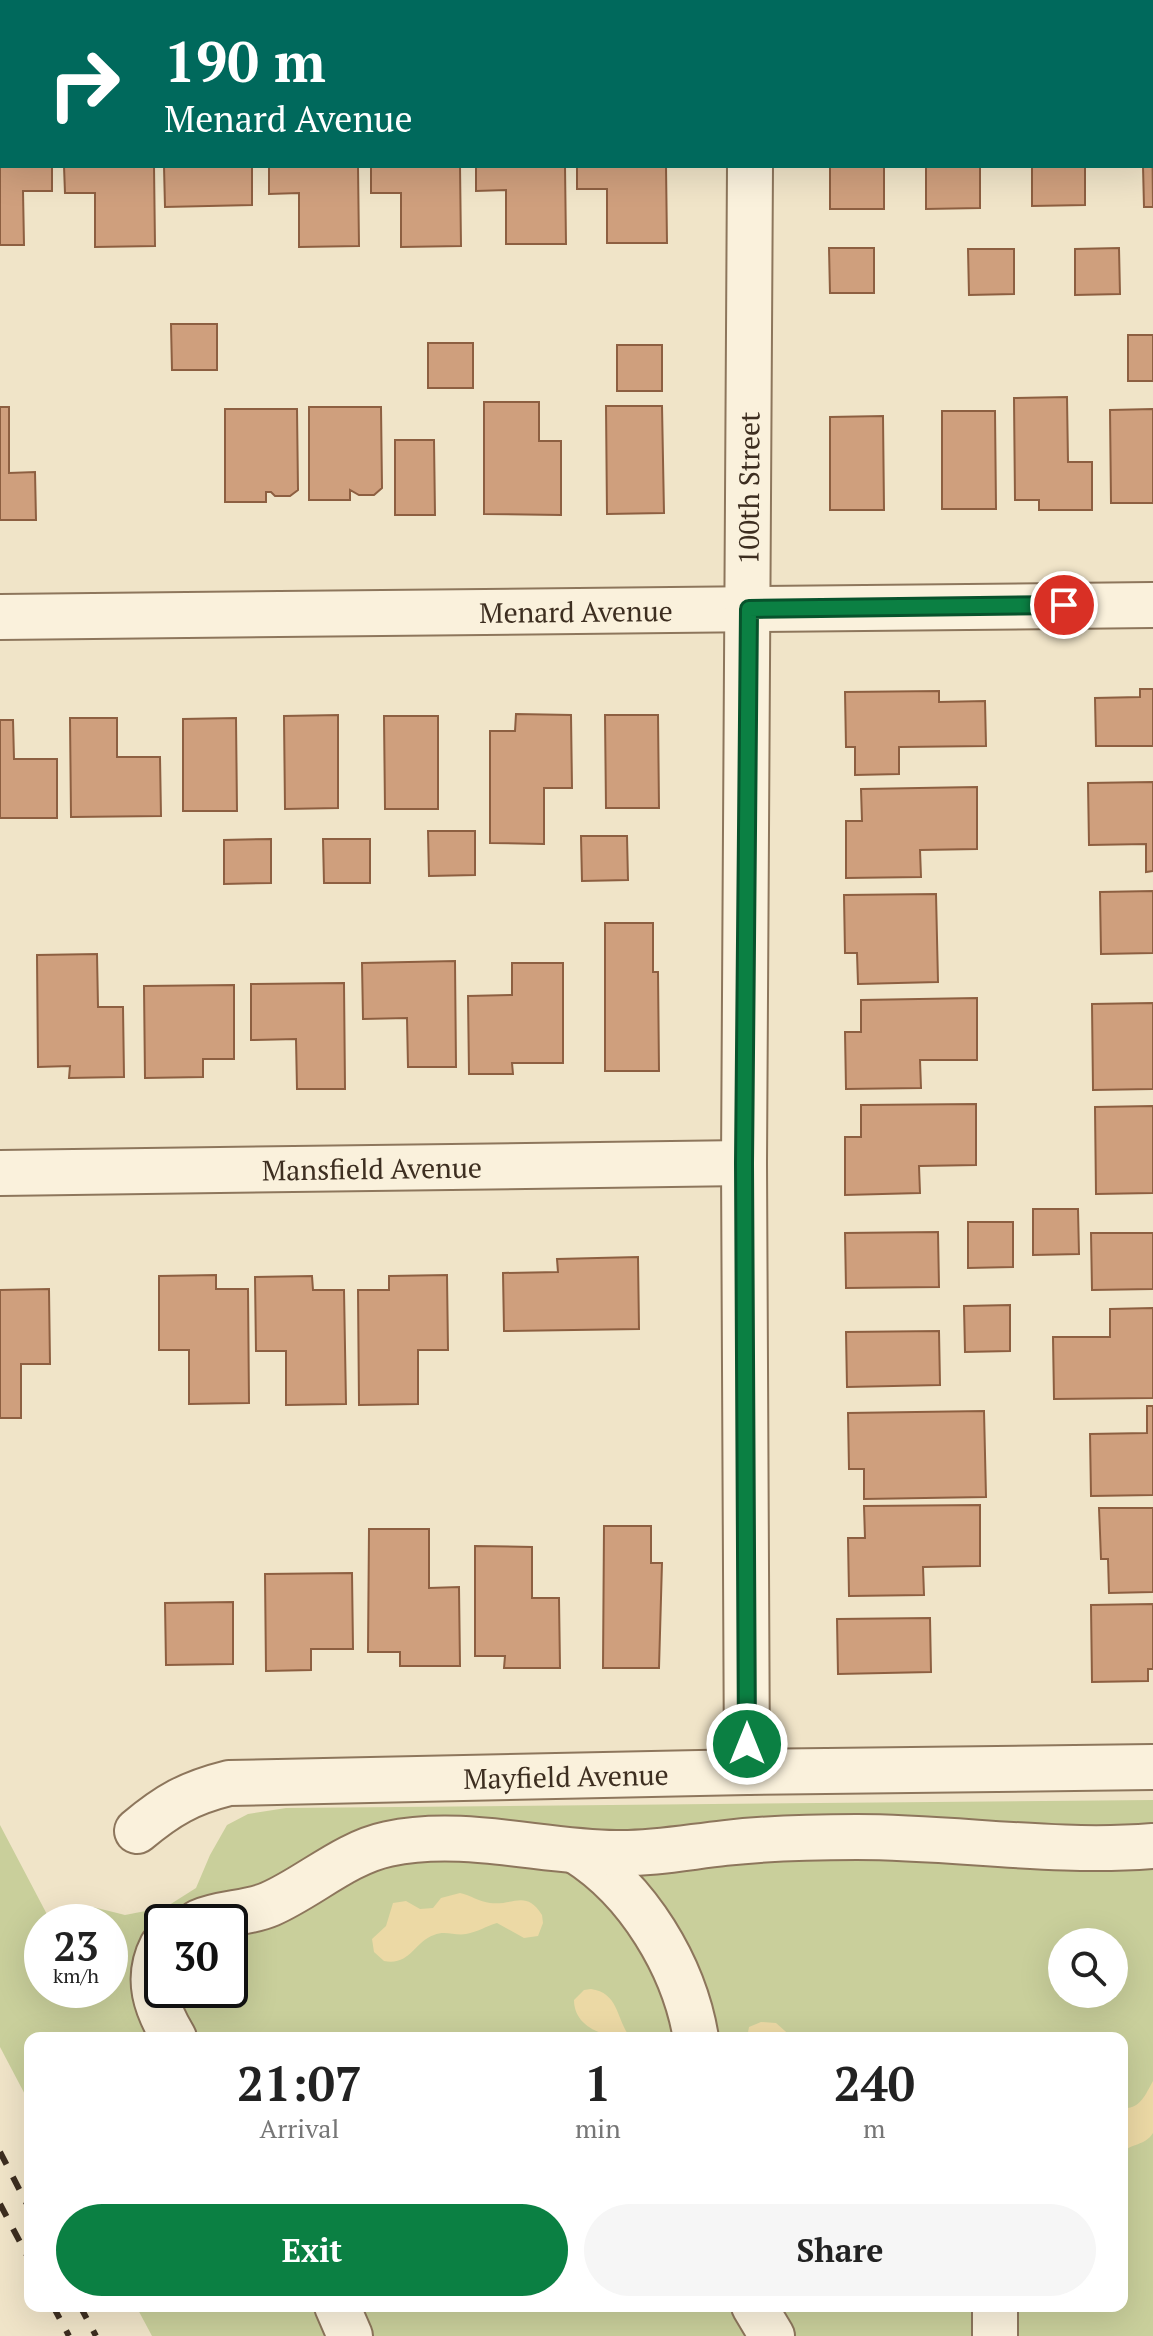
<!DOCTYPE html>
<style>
body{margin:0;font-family:"PT Serif",serif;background:#f6f6f6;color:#222;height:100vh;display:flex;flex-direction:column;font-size:30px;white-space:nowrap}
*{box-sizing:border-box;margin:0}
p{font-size:26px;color:#767676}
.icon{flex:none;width:44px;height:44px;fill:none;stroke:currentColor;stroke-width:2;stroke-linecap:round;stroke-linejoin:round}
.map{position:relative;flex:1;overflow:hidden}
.sheet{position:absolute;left:24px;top:2032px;width:1104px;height:280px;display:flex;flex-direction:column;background:#fff;border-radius:16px;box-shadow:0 8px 32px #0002}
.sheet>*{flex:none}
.guide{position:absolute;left:0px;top:0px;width:1154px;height:168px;box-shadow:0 8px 32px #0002;background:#00695c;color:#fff;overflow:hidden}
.tools{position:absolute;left:1048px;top:1928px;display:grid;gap:16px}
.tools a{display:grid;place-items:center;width:80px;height:80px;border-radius:50%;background:#fff;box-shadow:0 8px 32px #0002;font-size:40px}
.speed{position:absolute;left:24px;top:1904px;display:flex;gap:16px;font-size:40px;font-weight:700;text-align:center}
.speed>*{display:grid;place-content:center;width:104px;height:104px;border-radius:50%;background:#fff;box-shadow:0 8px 32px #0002;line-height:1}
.speed small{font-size:20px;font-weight:400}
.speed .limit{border:4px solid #111;border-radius:12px;background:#fff;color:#111}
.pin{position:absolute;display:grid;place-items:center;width:68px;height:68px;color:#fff;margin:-34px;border:4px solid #fff;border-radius:50%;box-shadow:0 2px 8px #0007}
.me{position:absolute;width:88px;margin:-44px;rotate:0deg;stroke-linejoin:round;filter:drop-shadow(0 0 6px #0008)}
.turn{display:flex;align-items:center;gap:28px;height:168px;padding:0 32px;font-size:36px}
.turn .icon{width:104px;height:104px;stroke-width:2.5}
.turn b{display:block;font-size:56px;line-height:68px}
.eta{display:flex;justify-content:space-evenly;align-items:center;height:136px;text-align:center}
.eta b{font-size:48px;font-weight:600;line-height:56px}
.primary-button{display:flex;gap:16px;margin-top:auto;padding:16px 32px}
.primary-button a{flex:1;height:92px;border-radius:48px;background:#0b8043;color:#fff;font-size:32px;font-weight:600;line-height:92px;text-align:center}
.primary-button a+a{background:#f6f6f6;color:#222}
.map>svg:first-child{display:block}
.green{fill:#c9cf9b;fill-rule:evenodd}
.sand{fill:#ecd9a5}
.building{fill:#cf9f7d;stroke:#8d5f41;stroke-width:2}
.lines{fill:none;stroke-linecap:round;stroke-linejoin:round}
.minor-casing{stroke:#8d765c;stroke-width:48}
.minor{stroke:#faf1dc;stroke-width:44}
.rail{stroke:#3d2e20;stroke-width:6;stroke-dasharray:14 14;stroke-linecap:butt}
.route-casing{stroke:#07532c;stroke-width:20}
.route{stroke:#0b8043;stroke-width:14}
.labels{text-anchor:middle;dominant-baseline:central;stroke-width:8;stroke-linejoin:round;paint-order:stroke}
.street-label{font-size:28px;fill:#3d2e20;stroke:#f7eed8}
</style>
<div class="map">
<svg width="1153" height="2336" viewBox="0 0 1153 2336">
<rect width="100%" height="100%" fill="#f0e4c8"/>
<path class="green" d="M1153 1800V2336H152L136 2306H1122V2038H30V2104L0 2047V1825L51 1922H42V1990H110V1922H66L93 1907 125 1915 166 1907 196 1888 210 1855 227 1825 248 1814 286 1808ZM162 1922H230V1990H162ZM1062 1942H1114V1994H1062Z"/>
<path class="sand" d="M460 1893C470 1895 480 1902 490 1903 513 1906 526 1889 542 1915L543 1923 538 1936 524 1938 497 1923C486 1926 478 1932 466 1934 455 1936 445 1930 434 1935 414 1942 410 1966 384 1961L374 1952 372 1939 386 1926 393 1903 406 1901 420 1909 433 1908 441 1898Z
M591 1989C620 1993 616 2021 631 2038 608 2038 574 2029 574 2000L584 1990Z
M761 2022 776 2023 793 2038H747L749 2027Z
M1153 2081V2133C1145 2146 1131 2143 1122 2153V2108C1140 2110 1145 2095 1153 2081Z"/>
<path class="building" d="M1152 109 1153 207H1144L1143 166H1152Z
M0 117 2 166H52V191H23L24 245H0Z
M64 166H154L155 246 95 247V193H65Z
M164 166H252V205L165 207Z
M269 166H358L359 246 299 247V193L269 194Z
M371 166H460L461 246 401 247V193H371Z
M476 166H565L566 244H506V190L476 191Z
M577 166H666L667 243H607V189H577Z
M830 166H884V209H830Z
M926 166H980V208L926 209Z
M1032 166H1085V205L1032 206Z
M829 248H874V293H830Z
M1119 248 1120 294 1075 295V249Z
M968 249H1014V294L969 295Z
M171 324H217V370H172Z
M1128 335H1153V381H1128Z
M428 343H473V388H428Z
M617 345H662V391H617Z
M1067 397 1068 462H1092V510H1039V500H1015L1014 398Z
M484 402H539V441H561V515L484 514Z
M606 406H662L664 513 607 514Z
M0 407H9V473L35 472 36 520H0Z
M309 407H381L382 488 374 495H359L350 490V500H309Z
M225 409H297L298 490 290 496H275L271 492H266V502H225Z
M1153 409V503H1111L1110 410Z
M942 411H995L996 509H942Z
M883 416 884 510H830V417Z
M395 440H434L435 515H395Z
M1140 689H1153V746H1096L1095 698 1140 697Z
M939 691V702L985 701 986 746 899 747V774L855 775V747H846L845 692Z
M516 714 571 715 572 788H544V844L490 843V731H515Z
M338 715V808L285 809 284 716Z
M605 715H658L659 808H606Z
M384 716H438V809H385Z
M70 718H117V757H160L161 816 71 817Z
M236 718 237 811H183V719Z
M0 720H13L14 759H57V818H0Z
M1153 782V871L1146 872V844L1089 845 1088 783Z
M977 787V849L920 850 921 877 846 878V821H862L861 789Z
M428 831H475V875L429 876Z
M581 836H627L628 880 582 881Z
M271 839V883L224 884V840Z
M323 839H370V883H324Z
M1153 891V953L1101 954 1100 892Z
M936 894 938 982 858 984 857 953H845L844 895Z
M605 923H653V972H658L659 1071H605Z
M97 954 98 1007H123L124 1077 69 1078 70 1066 38 1067 37 955Z
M455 961 456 1067H408L407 1018 363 1019 362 963Z
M512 963H563V1063H512L513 1074H469L468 996 512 995Z
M344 983 345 1089H297L296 1039 251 1040V984Z
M234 985V1059H203V1077L145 1078 144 986Z
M977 998V1060H920L921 1088 846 1089 845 1032H861V1000Z
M1153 1003V1089L1093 1090 1092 1004Z
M976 1104V1165L919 1166 920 1193 845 1195V1137H861V1105Z
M1153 1106V1193L1096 1194 1095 1107Z
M1033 1209H1078L1079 1254 1033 1255Z
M968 1222H1013V1267L968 1268Z
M938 1232 939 1287 846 1288 845 1233Z
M1091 1233H1153V1289L1092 1290Z
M638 1257 639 1329 504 1331 503 1273 558 1272 557 1259Z
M216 1275V1289H248L249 1403 189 1404V1350H159V1276Z
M447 1275 448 1350H418V1404L359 1405 358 1290H389V1276Z
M312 1276 313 1290H344L346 1404 286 1405V1351H256L255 1277Z
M49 1289 50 1364H21V1418H0V1290Z
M1010 1305V1351L965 1352 964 1306Z
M1153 1308V1398L1054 1399 1053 1337H1110V1309Z
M939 1331 940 1385 847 1387 846 1332Z
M1147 1406H1153V1495L1091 1496 1090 1434 1147 1433Z
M984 1411 986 1497 864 1499V1469H849L848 1413Z
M980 1505V1566L923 1567 924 1595 849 1596 848 1538H865L864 1506Z
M1099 1508H1153V1592L1109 1593 1108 1559H1101Z
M604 1526H651V1563H662L659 1668H603Z
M369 1529H429V1588L459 1587 460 1666H400V1652H368Z
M475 1546 532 1547V1598H559L560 1668H504L505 1656H475Z
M352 1573 353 1649H311V1670L266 1671 265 1574Z
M233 1602V1664L166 1665 165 1603Z
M1153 1604V1669H1148V1681L1092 1682 1091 1605Z
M930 1618 931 1672 838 1674 837 1619Z"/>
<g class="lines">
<defs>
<g id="minor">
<path d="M750 2V0"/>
<path d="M1152 6H1153"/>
<path d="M0 19H2"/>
<path id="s1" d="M0 617 1153 605"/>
<path id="s2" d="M0 1173 744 1163"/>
<path id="s3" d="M747 1772 744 1163 750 166"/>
<path id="s4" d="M137 1831C168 1805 189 1793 229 1783L747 1772 1153 1767"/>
<path d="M576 1851C638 1890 684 1966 696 2038"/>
<path d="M199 1922C221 1912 247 1914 270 1904 309 1887 345 1853 388 1844 463 1828 540 1852 616 1853 653 1854 688 1847 725 1843 769 1838 813 1837 857 1837 956 1837 1054 1854 1153 1846"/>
<path d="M162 1946C145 1979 156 2008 174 2038"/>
<path d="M337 2306 350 2336"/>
<path d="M754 2306 772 2336"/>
<path d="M995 2336V2306"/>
</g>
</defs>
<use href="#minor" class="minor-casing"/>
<use href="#minor" class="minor"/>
<path class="rail" d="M0 2152 30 2210
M0 2204 30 2261
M53 2306 69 2336
M80 2306 96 2336"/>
</g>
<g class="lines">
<defs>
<path id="route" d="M747 1744 744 1163 749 609 1064 605"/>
</defs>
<use href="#route" class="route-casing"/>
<use href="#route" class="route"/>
</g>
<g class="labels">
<g class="street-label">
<text stroke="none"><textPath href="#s3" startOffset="1284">100th Street</textPath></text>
<text stroke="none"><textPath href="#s1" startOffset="576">Menard Avenue</textPath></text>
<text stroke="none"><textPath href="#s2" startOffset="372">Mansfield Avenue</textPath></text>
<text stroke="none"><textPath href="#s4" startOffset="442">Mayfield Avenue</textPath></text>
</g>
</g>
</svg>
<div class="tools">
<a><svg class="icon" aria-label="search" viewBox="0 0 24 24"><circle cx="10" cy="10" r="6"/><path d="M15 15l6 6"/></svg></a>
</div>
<div class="speed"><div>23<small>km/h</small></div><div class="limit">30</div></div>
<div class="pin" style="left:1064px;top:605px;background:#d93025"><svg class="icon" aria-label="arrive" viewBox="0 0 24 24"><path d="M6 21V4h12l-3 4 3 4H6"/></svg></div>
<svg class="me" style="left:747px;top:1744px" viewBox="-20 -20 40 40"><circle r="17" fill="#0b8043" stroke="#fff" stroke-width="3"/><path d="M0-11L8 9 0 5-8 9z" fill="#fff"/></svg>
<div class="guide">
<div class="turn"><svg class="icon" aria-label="right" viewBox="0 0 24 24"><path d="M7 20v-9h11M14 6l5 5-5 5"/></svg><div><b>190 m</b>Menard Avenue</div></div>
</div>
<section class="sheet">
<div class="eta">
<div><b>21:07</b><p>Arrival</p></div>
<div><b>1</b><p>min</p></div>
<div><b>240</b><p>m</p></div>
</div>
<div class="primary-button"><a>Exit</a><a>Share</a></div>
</section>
</div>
